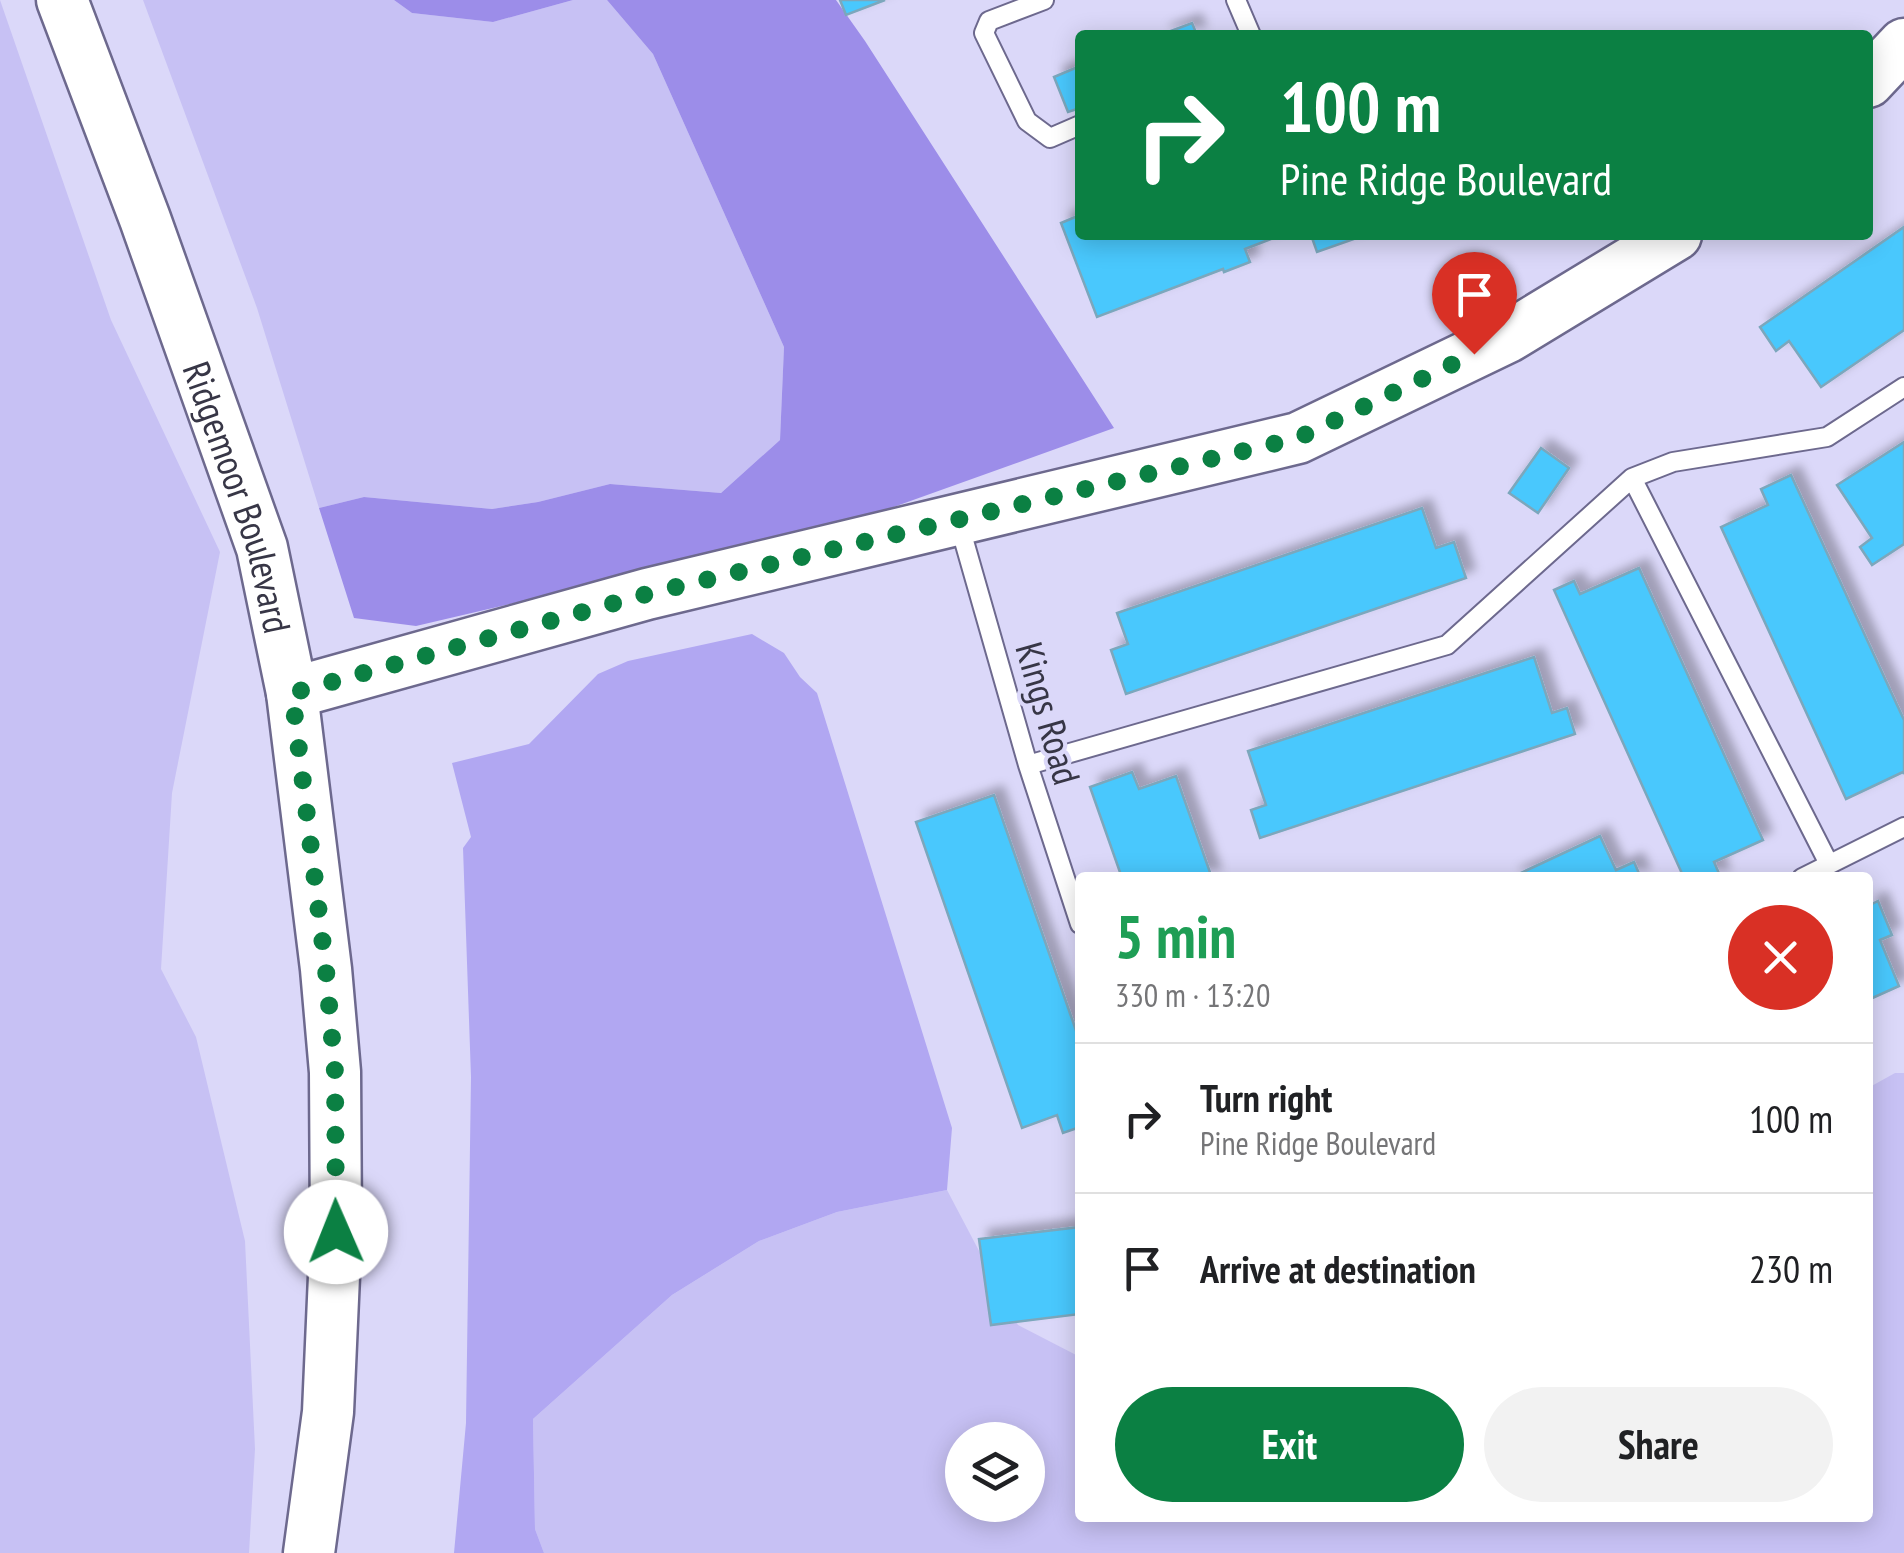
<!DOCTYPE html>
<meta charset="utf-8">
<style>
body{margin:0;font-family:"PT Sans Narrow",sans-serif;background:#f2f2f2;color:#202124;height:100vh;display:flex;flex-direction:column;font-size:38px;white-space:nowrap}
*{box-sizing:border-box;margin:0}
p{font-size:32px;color:#757577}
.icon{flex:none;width:55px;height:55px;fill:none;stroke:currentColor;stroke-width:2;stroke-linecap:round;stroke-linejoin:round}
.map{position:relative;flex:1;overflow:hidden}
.side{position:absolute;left:1075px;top:872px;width:798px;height:650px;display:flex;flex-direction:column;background:#fff;border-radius:10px;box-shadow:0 5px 25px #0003}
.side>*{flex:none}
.banner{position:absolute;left:1075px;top:30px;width:798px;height:210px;border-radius:10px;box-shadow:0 5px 25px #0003;background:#0b8043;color:#fff;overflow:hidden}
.fabs{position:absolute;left:945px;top:1422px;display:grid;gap:20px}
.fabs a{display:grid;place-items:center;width:100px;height:100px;border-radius:50%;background:#fff;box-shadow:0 5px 25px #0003;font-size:50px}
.pin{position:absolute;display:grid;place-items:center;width:85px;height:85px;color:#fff;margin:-102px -42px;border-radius:50% 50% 50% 0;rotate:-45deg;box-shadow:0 0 10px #0007}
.pin .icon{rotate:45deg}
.me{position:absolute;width:110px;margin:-55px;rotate:359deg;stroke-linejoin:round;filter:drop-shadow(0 0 8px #0008)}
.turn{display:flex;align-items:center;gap:35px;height:210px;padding:0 40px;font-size:45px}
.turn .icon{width:130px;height:130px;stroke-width:2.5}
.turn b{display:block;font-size:70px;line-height:85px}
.round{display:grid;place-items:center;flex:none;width:105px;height:105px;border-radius:52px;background:#f2f2f2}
.head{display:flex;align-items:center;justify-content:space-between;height:170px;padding:0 40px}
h1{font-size:60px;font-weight:600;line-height:75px;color:#1e9e55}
.cta{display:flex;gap:20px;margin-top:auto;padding:20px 40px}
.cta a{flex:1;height:115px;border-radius:60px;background:#0b8043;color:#fff;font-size:40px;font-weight:600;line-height:115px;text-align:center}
.cta a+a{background:#f2f2f2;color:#202124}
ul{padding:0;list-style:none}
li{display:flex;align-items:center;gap:30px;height:150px;padding:0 40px;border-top:2px solid #e0e0e0}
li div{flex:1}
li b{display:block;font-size:38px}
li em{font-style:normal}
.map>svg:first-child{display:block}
.green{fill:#c7c1f4;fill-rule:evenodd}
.forest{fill:#9c8de9}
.water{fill:#b1a7f2}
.building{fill:#48c8fd;stroke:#7ba7bc;stroke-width:2.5;filter:url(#shadow)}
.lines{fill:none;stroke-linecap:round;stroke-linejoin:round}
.lane-casing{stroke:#6d698e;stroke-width:22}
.secondary-casing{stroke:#6d698e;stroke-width:55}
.lane{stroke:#fff;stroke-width:18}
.secondary{stroke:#fff;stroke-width:50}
.route{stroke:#0b8043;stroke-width:18;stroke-dasharray:0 32.4}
.labels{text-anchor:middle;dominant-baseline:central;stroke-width:8;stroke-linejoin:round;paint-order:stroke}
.street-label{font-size:38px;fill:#373646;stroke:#dbd8f9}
</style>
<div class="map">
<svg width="1904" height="1553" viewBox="0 0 1904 1553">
<defs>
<filter id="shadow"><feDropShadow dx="9" dy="-9" stdDeviation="5" flood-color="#0004"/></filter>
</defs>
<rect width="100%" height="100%" fill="#dbd8f9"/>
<path class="green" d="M0 0 111 320 220 552 172 793 161 969 196 1037 245 1241 255 1449 249 1553H0Z
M143 0H394L412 13 493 22 573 0H607L653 54 784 347 780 440 721 493 610 484 538 502 492 509 364 497 319 508 257 308Z
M1895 1073H1904V1553H544L535 1529 533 1419 672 1295 759 1241 837 1212 947 1190 1018 1325 1080 1357V1518H1868V1088ZM962 1440H1028V1505H962Z"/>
<path class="forest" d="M394 0H573L493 22 412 13Z
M607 0H836L865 41 1114 428 835 528 416 626 354 618 319 508 364 497 492 509 538 502 610 484 721 493 780 440 784 347 653 54Z"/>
<path class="water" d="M752 634 784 653 800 677 817 693 952 1128 947 1190 837 1212 759 1241 672 1295 533 1419 535 1529 544 1553H454L466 1423 471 1077 463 848 471 837 452 763 529 744 598 674 628 661Z"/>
<path class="building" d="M840 0H885L846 15Z
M1192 23 1197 35H1160Z
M1080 66V108L1068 112 1054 77Z
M1080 215V235H1275L1276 237 1245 249 1250 262 1224 272 1223 269 1097 317 1061 223Z
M1904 227V330L1821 387 1789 341 1776 351 1760 327Z
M1311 235H1365L1317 252Z
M1904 442V544L1872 565 1860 547 1872 538 1837 485Z
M1541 448 1569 468 1538 513 1509 493Z
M1791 475 1904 720V774L1903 772 1846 799 1721 527 1768 505 1761 489Z
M1422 508 1436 548 1454 542 1466 578 1126 694 1111 650 1128 644 1117 613Z
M1639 568 1763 840 1714 862 1721 878H1684L1554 590 1574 581 1580 594Z
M1534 657 1552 713 1567 708 1575 734 1260 838 1251 810 1266 805 1248 751Z
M1132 772 1139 789 1176 776 1212 878H1122L1090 787Z
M994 795 1080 1042V1127L1063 1133 1057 1115 1022 1128 916 822Z
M1600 836 1616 870 1634 862 1641 878H1510Z
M1878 901 1892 935 1880 940 1899 986 1868 1000V906Z
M1080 1227V1314L991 1325 979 1239Z"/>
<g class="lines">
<defs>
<path id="lane" d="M1044 0 989 21 984 33 1027 121 1050 138 1080 125
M1236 0 1251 35
M1632 478 1829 864
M958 520 1028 765 1080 924
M1028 765 1447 645 1632 478 1673 462 1827 437 1904 387
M1802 878 1904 827"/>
<g id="secondary">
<path id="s1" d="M62 0 145 219 262 548 292 693 326 969 335 1072 336 1231 328 1412 309 1553"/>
<path d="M1868 82 1904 44"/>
<path d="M292 693 647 594 1298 438 1508 337 1676 235"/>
</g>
</defs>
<use href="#lane" class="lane-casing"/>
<use href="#secondary" class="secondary-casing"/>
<use href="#lane" class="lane"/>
<use href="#secondary" class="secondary"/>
</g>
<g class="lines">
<path class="route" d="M336 1232 335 1072 326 970 292 693 647 594 1298 438 1474 354"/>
</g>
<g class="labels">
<g class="street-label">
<text stroke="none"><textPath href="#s1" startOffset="528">Ridgemoor Boulevard</textPath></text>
<text transform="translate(1049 713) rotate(74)">Kings Road</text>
</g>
</g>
</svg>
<div class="fabs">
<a><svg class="icon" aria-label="layers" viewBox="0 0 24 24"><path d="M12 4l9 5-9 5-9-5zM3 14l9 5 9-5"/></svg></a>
</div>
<div class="pin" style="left:1474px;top:354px;background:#d93025"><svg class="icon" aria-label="arrive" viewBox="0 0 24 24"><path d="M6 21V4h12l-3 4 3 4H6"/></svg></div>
<svg class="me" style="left:336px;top:1232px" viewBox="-20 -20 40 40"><circle r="19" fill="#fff"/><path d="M0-13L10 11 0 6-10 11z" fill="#0b8043"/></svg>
<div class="banner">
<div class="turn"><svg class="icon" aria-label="right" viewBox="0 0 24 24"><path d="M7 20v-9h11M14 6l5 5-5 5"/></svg><div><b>100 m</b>Pine Ridge Boulevard</div></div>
</div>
<section class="side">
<div class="head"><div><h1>5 min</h1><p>330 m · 13:20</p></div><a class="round" style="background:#d93025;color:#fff"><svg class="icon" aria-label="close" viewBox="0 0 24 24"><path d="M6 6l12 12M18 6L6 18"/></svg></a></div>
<ul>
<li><svg class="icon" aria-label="right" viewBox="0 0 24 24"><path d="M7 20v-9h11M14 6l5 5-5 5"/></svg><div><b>Turn right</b><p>Pine Ridge Boulevard</p></div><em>100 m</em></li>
<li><svg class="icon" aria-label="arrive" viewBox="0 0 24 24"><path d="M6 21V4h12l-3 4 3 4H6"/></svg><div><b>Arrive at destination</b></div><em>230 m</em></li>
</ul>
<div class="cta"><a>Exit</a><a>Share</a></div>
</section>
</div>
